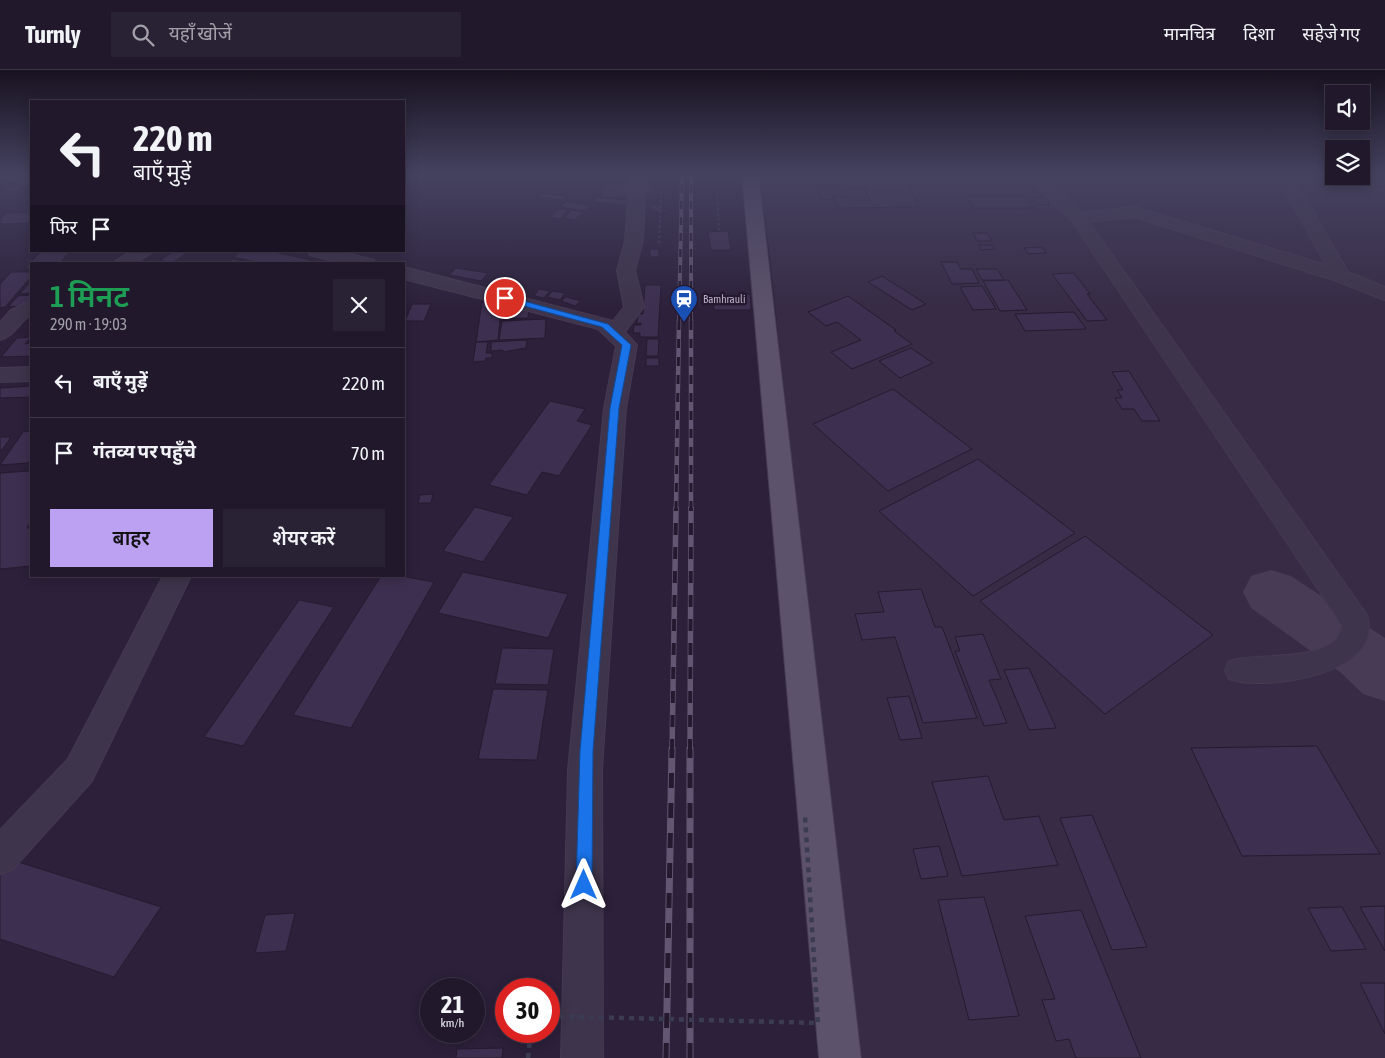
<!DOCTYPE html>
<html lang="hi">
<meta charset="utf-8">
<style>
body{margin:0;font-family:"Asap Condensed","Noto Sans Devanagari",sans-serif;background:#292134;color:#f1f3f6;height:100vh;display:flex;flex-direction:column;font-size:19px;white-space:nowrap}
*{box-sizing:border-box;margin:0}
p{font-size:16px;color:#a2a0a9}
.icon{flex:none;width:28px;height:28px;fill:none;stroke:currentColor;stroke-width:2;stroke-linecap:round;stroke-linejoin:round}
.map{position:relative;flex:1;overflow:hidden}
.sheet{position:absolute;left:30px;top:192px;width:375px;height:315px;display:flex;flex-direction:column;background:#21182c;border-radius:0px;box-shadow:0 2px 12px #0003,0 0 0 1px #3e3748}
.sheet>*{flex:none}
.top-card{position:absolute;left:30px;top:30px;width:375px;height:152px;border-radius:0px;box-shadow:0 2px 12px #0003,0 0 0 1px #3e3748;background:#21182c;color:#f1f3f6;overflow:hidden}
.tools{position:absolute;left:1325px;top:15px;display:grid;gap:10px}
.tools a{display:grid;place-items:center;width:45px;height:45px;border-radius:0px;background:#21182c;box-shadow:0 2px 12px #0003,0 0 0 1px #3e3748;font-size:25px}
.speed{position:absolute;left:420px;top:908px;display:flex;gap:10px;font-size:25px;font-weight:700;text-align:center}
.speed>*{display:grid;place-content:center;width:65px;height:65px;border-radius:50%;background:#21182c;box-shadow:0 2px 12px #0003,0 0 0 1px #3e3748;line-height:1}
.speed small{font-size:12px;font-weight:400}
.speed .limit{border:8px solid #d22;background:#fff;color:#111}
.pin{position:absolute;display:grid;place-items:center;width:42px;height:42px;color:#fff;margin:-21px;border:2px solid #fff;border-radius:50%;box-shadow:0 1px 5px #0007}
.me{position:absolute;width:55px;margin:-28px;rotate:0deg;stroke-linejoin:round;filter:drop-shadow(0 0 4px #0008)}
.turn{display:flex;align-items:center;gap:18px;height:105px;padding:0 20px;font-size:22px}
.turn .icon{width:65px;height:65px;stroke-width:2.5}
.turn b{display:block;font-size:35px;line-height:42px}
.then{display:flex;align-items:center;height:48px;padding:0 20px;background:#0003;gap:10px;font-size:19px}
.round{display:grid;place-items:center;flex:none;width:52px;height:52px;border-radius:0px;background:#292134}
.head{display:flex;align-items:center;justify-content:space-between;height:85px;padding:0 20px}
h1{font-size:30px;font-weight:600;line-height:38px;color:#1e9e55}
.action{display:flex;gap:10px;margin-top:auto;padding:10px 20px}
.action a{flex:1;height:58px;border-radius:0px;background:#bca0f2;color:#111;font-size:20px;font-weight:600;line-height:58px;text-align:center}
.action a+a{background:#292134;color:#f1f3f6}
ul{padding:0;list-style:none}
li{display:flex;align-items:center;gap:15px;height:70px;padding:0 20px;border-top:1px solid #3e3748}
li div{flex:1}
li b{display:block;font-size:19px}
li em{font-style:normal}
header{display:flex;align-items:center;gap:30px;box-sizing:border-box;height:70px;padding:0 25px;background:#21182c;border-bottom:1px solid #3e3748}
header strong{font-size:24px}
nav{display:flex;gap:28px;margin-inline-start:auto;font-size:18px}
.search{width:350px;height:45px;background:#292134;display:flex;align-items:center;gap:12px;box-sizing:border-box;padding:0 18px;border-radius:0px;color:#a2a0a9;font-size:19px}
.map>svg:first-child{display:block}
.airport{fill:#372b45}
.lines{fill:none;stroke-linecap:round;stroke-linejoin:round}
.taxiway{fill:#483b56;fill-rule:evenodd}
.building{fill:#3d2f4f;stroke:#261b31}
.minor-casing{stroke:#453a51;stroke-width:2}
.major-casing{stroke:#453a51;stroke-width:2}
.path-far1{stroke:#3b3c54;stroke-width:2;stroke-dasharray:2.5 2.5;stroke-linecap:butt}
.path{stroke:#3b3c54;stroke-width:4.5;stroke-dasharray:5 5;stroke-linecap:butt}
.minor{fill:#3e344b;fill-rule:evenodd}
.major{fill:#5d526b;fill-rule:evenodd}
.rail-far3-casing{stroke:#635672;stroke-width:4}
.rail-far2-casing{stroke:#635672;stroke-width:4.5}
.rail-far1-casing{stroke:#635672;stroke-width:5.5}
.rail-casing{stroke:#635672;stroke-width:7}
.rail-far3{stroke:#24192f;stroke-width:2.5;stroke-dasharray:8;stroke-linecap:butt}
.rail-far2{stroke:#24192f;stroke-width:3;stroke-dasharray:9;stroke-linecap:butt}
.rail-far1{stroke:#24192f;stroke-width:4;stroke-dasharray:12;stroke-linecap:butt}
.rail{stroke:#24192f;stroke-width:5;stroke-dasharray:15;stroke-linecap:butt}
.path-bridge{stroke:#3b3c54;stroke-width:4.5;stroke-dasharray:5 5;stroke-linecap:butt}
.route{fill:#1a73e8;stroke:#114b97}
.labels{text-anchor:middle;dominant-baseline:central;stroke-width:5;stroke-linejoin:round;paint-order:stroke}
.far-poi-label{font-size:11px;fill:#bbafc7;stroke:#24192f;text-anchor:start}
</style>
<header>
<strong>Turnly</strong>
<div class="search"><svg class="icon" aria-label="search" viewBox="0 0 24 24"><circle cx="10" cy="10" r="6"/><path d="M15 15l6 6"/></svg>यहाँ खोजें</div>
<nav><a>मानचित्र</a><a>दिशा</a><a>सहेजे गए</a></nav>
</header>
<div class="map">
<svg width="1385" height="988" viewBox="0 0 1385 988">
<rect width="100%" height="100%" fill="#2c203a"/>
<path class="airport" d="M759 103H1334V106H1361V103H1385V988H853L769 177Z"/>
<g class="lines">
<path class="taxiway" d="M1271 500 1291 506 1385 568V631L1363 624 1340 602 1251 538 1243 522 1251 506Z"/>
</g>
<path class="building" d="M836 109 839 116H831L828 110Z
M837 109H905L919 137 837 138 834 126 850 128 851 130H870L864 117 833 120 832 117H840Z
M606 113 632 114 626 128 600 127Z
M639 114H654L653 124 639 125Z
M8 116H23L17 121 2 122Z
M829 117 834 129 822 130 817 118Z
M540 123 566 126 563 130 537 127Z
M967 126H1026L1034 138H973Z
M596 127 628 130 626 135 593 132Z
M1033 127 1047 128 1049 135 1035 134Z
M566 131 590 136 585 141 560 137Z
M642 135H660L661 139H666L667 142H651L650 137 642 138Z
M559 139 568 140 560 149 550 147Z
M572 140 583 142 575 150 564 148Z
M31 142V153L0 154V150L6 143Z
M728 161 731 180H711L708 162Z
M973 163H987L992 171H977Z
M979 175H992L995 179 981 180Z
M1042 177 1046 183 1028 184 1024 178Z
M650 179H659V187H650Z
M41 181H70L59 194H31V199H25Z
M174 181 187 183 172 193 160 190Z
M241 181H270L311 190 306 194H265L233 187Z
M233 189 251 193 229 192Z
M941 192H957L961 199H972L979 213 952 214Z
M456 198 488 203 481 211 449 205Z
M976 199H997L1004 210H982Z
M11 202H31V207L5 237 0 238V214Z
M1074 203 1090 224H1087L1107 250 1087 251 1052 204Z
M882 206 926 234 912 240 868 212Z
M1008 210 1027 240 1000 241 983 211Z
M31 211V223L20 224Z
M645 215H661L658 267H640V263H633L634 255H641V253L637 254 638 244H643Z
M982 216 996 239 973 240 960 217Z
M539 219 550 221 544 228 534 226Z
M553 221 565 223 560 230 547 227Z
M713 224H750L751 240H714Z
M31 225V231L27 236 8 237 18 226Z
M848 226 896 260 894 261 912 274 852 299 831 282 861 270 837 252 826 256 808 242Z
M566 227 581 231 575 236 561 231Z
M482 232 529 236 528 248 500 249 498 270 476 272Z
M412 234H431L424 251H405Z
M1074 242 1086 259 1025 261 1015 244Z
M546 249 545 268 499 270 502 251Z
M31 267 25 274 31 273V286L1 287 17 268Z
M647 269H659L658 286H646Z
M527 270 526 278 503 282V280L491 281V272Z
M476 272H488L486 283H492V288H486L485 291 473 292Z
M911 278 933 293 900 308 879 291Z
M646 288H659V296H646Z
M1129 301 1160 351H1142L1134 339H1122L1115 328H1122L1117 320H1123L1112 302Z
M31 316V327L0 328V318Z
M893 319 972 379 888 421 813 354Z
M550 331 585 339 577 351 592 355 559 406 542 402 527 425 489 415Z
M31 361V388L28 393 0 395 23 362Z
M0 367H11L2 380H0Z
M978 389 1075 463 973 526 879 441Z
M31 399V451L27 458H31V496L0 499V403L30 401Z
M433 424 431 433H418L420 425Z
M475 437 513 447 483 492 443 481Z
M1085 466 1213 565 1105 644 980 531Z
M463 502 568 524 548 568 438 543Z
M381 506H401L434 512 351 658 293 645Z
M921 519 935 557H942L977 648 923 653 895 567 862 570 855 544 884 542 878 522Z
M299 530 334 537 243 676 204 667Z
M983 564 1001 609 989 610 1007 653 984 656 955 581H960L955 567Z
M502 578 554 579 548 615 495 614Z
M1029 598 1056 658 1029 660 1004 600Z
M493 619 548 620 537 690 478 689Z
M909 626 922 668 900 670 887 628Z
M1317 676 1380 784 1242 786 1191 678Z
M988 706 1004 750 1039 746 1058 795 962 806 932 712Z
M1092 745 1147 877 1112 880 1060 748Z
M939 776 948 806 921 809 913 779Z
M12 790 161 837 114 907 0 869V805Z
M984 827 1019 946 969 950 938 830Z
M1385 836V881L1360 837Z
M1342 837 1366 879 1331 881 1308 838Z
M1081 840 1141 988H1076L1069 969 1056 971 1042 930 1055 929 1025 846Z
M295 843 286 881 255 883 265 845Z
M1360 913H1385V964Z
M503 978 502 988H456L457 979Z"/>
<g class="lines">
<defs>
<path id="minor" d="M0 103H18L31 106V116L0 108Z
M630 103H646L643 171 635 200 644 237 625 262 637 275 626 338 602 700 603 988H561L568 700 604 338 616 276 598 259 404 209V197L613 251 624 237 617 200 625 171Z
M1028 103H1044L1049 111 1082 142 1135 137 1326 195 1278 108 1280 105 1334 103V106H1361L1385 110V120L1334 112 1295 110 1348 202 1385 217V230L1334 210 1134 147 1089 152 1367 545C1385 605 1264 622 1229 609L1225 600 1229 591C1258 581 1339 595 1342 555L1072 151 1037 117Z
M131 181H154L135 194H111Z
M307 181H339L374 190 376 194H344L310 185Z
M31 231V245C19 252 14 267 0 270V252L11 240Z
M31 297V311L0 312V298Z
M163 506H191L92 711 13 799 0 804V760L68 689Z"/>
<path id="major" d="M742 103H758L861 988H819Z"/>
</defs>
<use href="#minor" class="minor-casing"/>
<use href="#major" class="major-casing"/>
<path class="path-far1" d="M716 103 719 163
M659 173 662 103"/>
<path class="path" d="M528 988 531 961"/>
<use href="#minor" class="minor"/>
<use href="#major" class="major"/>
<defs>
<path id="rail-far3" d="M679 251 682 103
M691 251V103"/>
<path id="rail-far2" d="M676 440 679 250
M691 440V250"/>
<path id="rail-far1" d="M672 681 676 438
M690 681 691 438"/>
<path id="rail" d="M666 988 672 679
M690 988V679"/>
</defs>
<use href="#rail-far3" class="rail-far3-casing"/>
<use href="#rail-far2" class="rail-far2-casing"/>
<use href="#rail-far1" class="rail-far1-casing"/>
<use href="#rail" class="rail-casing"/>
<use href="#rail-far3" class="rail-far3"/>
<use href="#rail-far2" class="rail-far2"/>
<use href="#rail-far1" class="rail-far1"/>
<use href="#rail" class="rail"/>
<path class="path-bridge" d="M549 946 818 953 805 746"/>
</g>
<linearGradient id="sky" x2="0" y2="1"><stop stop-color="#181220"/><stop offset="0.43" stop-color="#454260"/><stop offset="1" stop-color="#454260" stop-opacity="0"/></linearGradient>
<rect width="1385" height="241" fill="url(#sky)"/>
<path class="route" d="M505 226 608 254 631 275 619 338 593 681 592 815 589 821 584 823 578 821 576 815 580 681 610 338 622 275 602 257 502 230V227Z"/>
<defs>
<symbol id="station-pin" viewBox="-11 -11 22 30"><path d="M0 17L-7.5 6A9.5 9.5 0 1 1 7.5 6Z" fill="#1a4fb4" stroke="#24192f"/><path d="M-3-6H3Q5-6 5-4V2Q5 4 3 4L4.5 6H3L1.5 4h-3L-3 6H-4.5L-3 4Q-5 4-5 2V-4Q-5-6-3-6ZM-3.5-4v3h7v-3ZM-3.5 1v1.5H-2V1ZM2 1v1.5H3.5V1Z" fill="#fff"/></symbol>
</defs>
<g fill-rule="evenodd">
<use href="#station-pin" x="668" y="213" width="32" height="43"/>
</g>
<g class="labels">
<g class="far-poi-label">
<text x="703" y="229">Bamhrauli</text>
</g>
</g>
</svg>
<div class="tools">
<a><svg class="icon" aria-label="sound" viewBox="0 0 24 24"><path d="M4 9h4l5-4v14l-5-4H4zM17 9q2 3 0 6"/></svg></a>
<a><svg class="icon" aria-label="layers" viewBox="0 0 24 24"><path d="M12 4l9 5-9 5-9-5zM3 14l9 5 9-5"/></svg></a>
</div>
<div class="speed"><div>21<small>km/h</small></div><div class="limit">30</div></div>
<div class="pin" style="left:505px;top:228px;background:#d93025"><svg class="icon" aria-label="arrive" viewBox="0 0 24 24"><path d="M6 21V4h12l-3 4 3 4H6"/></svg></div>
<svg class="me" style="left:584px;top:815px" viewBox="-20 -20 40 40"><path d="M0-17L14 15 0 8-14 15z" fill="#1a73e8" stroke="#fff" stroke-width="4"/></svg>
<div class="top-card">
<div class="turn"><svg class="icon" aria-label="left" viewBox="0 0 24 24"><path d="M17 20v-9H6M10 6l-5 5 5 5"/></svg><div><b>220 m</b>बाएँ मुड़ें</div></div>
<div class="then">फिर<svg class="icon" aria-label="arrive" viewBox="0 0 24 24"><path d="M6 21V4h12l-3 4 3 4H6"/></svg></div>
</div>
<section class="sheet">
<div class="head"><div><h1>1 मिनट</h1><p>290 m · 19:03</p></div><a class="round"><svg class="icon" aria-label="close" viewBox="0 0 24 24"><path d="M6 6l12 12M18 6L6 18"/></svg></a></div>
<ul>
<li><svg class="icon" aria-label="left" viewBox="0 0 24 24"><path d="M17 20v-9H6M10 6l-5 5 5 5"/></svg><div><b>बाएँ मुड़ें</b></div><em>220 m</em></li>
<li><svg class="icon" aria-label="arrive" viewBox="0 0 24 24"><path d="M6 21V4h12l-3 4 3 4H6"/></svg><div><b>गंतव्य पर पहुँचे</b></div><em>70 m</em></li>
</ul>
<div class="action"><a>बाहर</a><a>शेयर करें</a></div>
</section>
</div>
